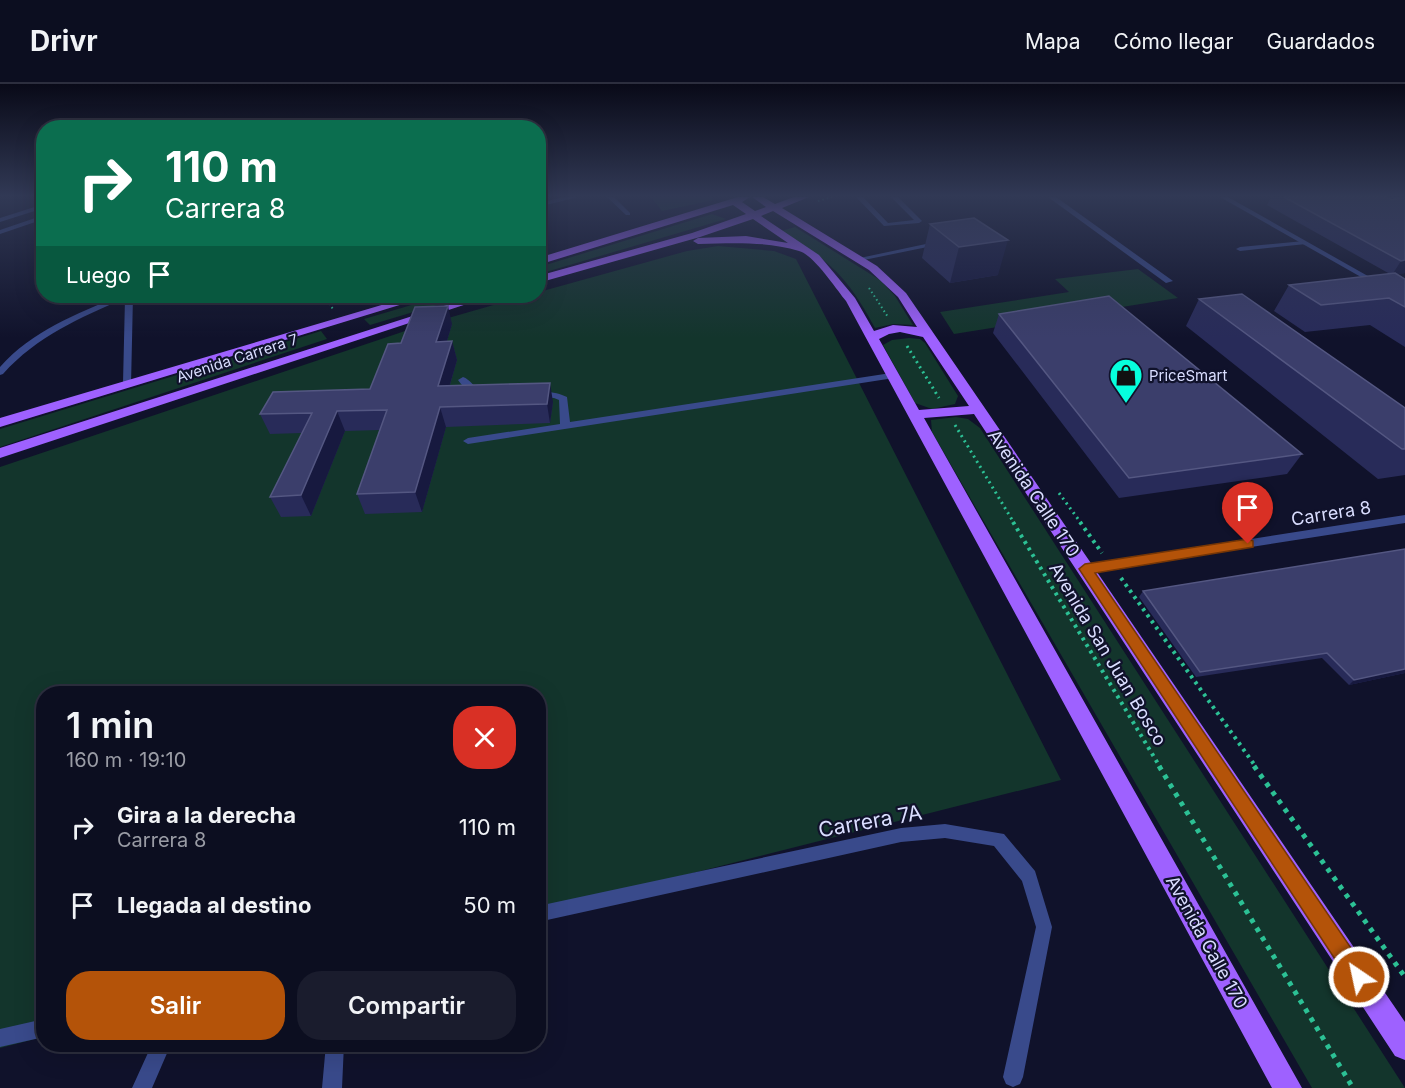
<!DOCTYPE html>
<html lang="es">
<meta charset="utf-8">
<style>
body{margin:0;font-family:Inter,sans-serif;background:#1a1c2d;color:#f1f3f6;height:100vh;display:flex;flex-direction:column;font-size:22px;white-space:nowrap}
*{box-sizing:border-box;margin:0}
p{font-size:20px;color:#9a9ca5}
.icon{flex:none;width:33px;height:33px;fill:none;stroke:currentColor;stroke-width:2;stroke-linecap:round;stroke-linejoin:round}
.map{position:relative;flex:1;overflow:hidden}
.drawer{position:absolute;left:36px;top:602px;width:510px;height:366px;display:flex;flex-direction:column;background:#0c0e20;border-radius:24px;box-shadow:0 6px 24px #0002,0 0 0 2px #2c2e3e}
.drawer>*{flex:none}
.top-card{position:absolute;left:36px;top:36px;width:510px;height:183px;border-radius:24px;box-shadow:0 6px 24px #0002,0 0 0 2px #2c2e3e;background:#0b6e4f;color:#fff;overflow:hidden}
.pin{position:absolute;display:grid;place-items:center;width:51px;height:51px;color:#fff;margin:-62px -26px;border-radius:50% 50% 50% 0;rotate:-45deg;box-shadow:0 0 6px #0007}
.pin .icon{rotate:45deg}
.me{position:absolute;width:66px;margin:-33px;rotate:326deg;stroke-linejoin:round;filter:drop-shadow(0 0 4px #0008)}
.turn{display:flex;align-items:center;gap:21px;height:126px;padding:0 30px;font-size:27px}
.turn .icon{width:78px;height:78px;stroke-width:2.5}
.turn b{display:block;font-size:42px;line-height:51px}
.then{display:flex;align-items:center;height:57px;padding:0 30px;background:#0003;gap:12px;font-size:22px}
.round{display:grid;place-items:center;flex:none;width:63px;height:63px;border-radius:24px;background:#1a1c2d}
.head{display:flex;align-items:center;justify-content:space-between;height:102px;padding:0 30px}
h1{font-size:36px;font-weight:600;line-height:45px}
.cta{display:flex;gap:12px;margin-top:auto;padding:12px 30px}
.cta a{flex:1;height:69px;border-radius:24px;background:#b45309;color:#fff;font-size:24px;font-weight:600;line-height:69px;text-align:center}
.cta a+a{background:#1a1c2d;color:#f1f3f6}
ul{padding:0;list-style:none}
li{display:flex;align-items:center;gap:18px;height:78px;padding:0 30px}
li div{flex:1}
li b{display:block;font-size:22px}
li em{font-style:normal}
header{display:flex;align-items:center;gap:36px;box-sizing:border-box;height:84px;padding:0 30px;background:#0c0e20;border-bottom:2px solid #2c2e3e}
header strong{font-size:28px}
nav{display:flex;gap:33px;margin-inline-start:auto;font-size:21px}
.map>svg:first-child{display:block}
.green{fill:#13352c}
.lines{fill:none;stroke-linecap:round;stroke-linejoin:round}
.path-far3{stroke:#2cc195;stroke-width:2;stroke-dasharray:1.5 3;stroke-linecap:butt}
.path-far2{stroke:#2cc195;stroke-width:3;stroke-dasharray:2 4;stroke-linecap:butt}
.path-far1{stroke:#2cc195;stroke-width:4;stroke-dasharray:3 4.5;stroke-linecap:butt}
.path{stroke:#2cc195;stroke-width:5;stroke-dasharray:4.5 6;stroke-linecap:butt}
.lane{fill:#394a8b;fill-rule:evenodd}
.street{fill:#394a8b;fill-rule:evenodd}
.primary{fill:#9e61ff;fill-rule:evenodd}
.wall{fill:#282b59}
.shaded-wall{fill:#17193f}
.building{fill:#3b3e6b;stroke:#545782;stroke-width:1.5}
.route{fill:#b45309;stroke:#753606;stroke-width:1.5}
.labels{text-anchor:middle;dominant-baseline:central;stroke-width:4.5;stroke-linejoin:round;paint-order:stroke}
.far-street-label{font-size:15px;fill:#dadeff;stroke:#10122b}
.far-poi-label{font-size:15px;fill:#dadeff;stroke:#10122b;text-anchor:start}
.street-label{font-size:18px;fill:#dadeff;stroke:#10122b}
.near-street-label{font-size:21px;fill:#dadeff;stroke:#10122b}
</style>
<header>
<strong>Drivr</strong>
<nav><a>Mapa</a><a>Cómo llegar</a><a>Guardados</a></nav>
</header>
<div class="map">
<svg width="1405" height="1004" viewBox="0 0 1405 1004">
<rect width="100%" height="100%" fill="#10122b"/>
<path class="green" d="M651 113H711L714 116 662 127Z
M712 130 726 135 539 190V183Z
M795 143 880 196 895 212 913 241 893 240 875 244C847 192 831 178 781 147Z
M718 162 774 167 796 175 1061 696 539 828 538 609H44L43 953 0 964V383L417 243 525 212H538L539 208 687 167Z
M1138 185 1178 214 954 250 940 228 1069 208 1055 195Z
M442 212H467L370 241 364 235Z
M321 247 327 255 0 363V345Z
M909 254 920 255 925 259 958 312 955 320 932 325 915 319 883 261 892 256Z
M956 333 968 335 980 344 1405 1004H1312L932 348 931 336Z"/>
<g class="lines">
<path class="path-far3" d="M818 117 832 113
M869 204 888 233
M324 212 333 225
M500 214 511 212"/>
<path class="path-far2" d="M907 262 939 314
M955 341 1014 439
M1059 409 1081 439"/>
<path class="path-far1" d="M1013 438 1160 683
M1080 438 1102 469
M1121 494 1256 683"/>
<path class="path" d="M1159 682 1353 1004
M1254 682 1405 893"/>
<path class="lane" d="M856 113H863L888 139 914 136 891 113H898L922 137 919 139 884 142Z
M1390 113H1399L1405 117V121Z
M44 120V124L0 138V134Z
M44 131V135L0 150V146Z
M1304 157 1306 158V160L1240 167 1236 165 1240 163Z
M119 212H133L131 301 128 302 123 299 125 214C80 234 37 252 3 290L0 291V283C32 247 76 230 119 212Z
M891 289 895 292 894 294 468 360 463 357 468 354 560 340 559 316 554 314 533 313 531 311C541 305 557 308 567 313L570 338Z
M463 293C470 295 474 304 483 308V312C471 313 465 305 458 296Z"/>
<path class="street" d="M564 113H578L538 123V119Z
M607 113H614L630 129V131H626Z
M1048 113H1056L1173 197 1166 199Z
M1220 113H1228L1405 213V218Z
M940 157 942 158V160L859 177 855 175Z
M1405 431V439L1085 489 1079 485 1085 481Z
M945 740 1004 750 1035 787 1052 843 1023 993 1020 1000 1013 1003 1006 1000 1003 993 1036 843 1022 797 994 762 945 754 901 758 538 838V822L901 744Z
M44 935V953L0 963V945Z
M152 960H171L152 1004H132Z
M326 960H344L342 1004H322Z"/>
<path class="primary" d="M738 113H750L742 118 755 127 766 123 752 113H763L775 120 794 113H809L782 124 877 182 906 209 1405 938V976L1395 972 974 330 924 334 1302 1004H1272L846 217C836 205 814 171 799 167 767 157 731 159 698 160L693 157 698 154 746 152 788 159 753 135 700 153 538 199V192L692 149 746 130 733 121 538 181V174ZM773 127 869 186 898 213 917 243 893 241 874 247 855 214 819 171 761 132ZM900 248 923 253 969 322 919 326 879 255 889 250Z
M412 212H429L0 343V334Z
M475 212H491L0 374V364Z"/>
</g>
<path class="wall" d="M1271 113H1386L1392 116 1405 113V189L1396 190 1405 195V263L1370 241 1305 248 1274 227 1289 201 1390 190 1267 121Z
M930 140 998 191 950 199 922 174Z
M1199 215 1405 324V391L1378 395 1186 242Z
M999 230 1302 370 1287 390 1119 414 993 249Z
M452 240 447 257H452L457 276 450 301 553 318 550 339 446 343 422 428 365 430 357 410 380 346 345 347 311 432 281 433 270 413 302 349 270 350 260 330 370 305 401 259Z
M1143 507 1405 589 1349 601 1322 574 1196 593 1139 513Z"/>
<path class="shaded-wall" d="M1008 156 998 191 950 199 959 163Z
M1405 176V189L1392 191 1401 177Z
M448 222 452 240 441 277 436 258Z
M452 257 457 276 444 321 438 302Z
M550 299 553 318 550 339 547 320Z
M440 323 446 343 422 428 415 408Z
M337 327 345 347 311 432 301 411Z
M1405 585V589L1349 601 1354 596Z"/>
<path class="building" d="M1284 113H1386L1392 116 1405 113V176L1401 177Z
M974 134 1008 156 959 163 930 140Z
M1395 189 1405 195V223L1389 214 1321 221 1289 201Z
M1242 210 1405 324V365H1402L1199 215Z
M1109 212 1302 370 1129 394 999 230Z
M448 222 436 258 452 257 438 302 550 299 547 320 440 323 415 408 357 410 387 326 337 327 301 411 270 413 312 329 260 330 273 308 370 305 388 260 401 259 415 223Z
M1405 465V585L1354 596 1327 569 1200 588 1143 507Z"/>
<linearGradient id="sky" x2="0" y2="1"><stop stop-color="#090a18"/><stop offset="0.44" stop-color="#313955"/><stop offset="1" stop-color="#313955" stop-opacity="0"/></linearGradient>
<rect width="1405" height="254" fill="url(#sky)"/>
<path class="route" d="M1248 455 1253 457V463L1095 489 1366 886 1369 893 1366 901 1359 903 1352 901 1079 485 1085 480Z"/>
<defs>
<symbol id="shop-pin" viewBox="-11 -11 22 30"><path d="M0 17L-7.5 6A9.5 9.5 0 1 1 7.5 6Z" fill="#06ffdd" stroke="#10122b"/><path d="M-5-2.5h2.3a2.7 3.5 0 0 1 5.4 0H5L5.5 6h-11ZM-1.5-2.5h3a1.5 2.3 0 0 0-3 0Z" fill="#111"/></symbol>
</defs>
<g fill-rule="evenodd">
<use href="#shop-pin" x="1107" y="272" width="38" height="52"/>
</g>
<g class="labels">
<g class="far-street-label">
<text transform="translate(237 274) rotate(-18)">Avenida Carrera 7</text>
</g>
<g class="far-poi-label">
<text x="1149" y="291">PriceSmart</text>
</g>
<g class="street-label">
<text transform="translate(1034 409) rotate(56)">Avenida Calle 170</text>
<text transform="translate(1331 429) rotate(-9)">Carrera 8</text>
<text transform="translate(1108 570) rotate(59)">Avenida San Juan Bosco</text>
<text transform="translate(1207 858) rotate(61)">Avenida Calle 170</text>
</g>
<g class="near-street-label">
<text transform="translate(870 737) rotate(-10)">Carrera 7A</text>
</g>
</g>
</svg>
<div class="pin" style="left:1248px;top:460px;background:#d93025"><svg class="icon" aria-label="arrive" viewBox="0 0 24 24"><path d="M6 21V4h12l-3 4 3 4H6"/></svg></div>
<svg class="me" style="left:1359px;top:893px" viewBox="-20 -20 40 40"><circle r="17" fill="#b45309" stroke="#fff" stroke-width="3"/><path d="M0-11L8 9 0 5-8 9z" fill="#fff"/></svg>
<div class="top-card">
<div class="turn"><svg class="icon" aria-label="right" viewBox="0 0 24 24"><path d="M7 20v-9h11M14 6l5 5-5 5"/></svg><div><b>110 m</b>Carrera 8</div></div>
<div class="then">Luego<svg class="icon" aria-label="arrive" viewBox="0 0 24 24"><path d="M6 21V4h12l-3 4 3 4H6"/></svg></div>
</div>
<section class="drawer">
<div class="head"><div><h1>1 min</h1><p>160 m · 19:10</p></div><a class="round" style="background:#d93025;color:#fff"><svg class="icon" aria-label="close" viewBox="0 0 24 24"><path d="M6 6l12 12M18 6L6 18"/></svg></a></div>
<ul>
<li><svg class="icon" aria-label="right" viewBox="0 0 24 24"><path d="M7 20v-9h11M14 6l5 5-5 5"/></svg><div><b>Gira a la derecha</b><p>Carrera 8</p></div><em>110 m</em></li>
<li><svg class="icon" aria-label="arrive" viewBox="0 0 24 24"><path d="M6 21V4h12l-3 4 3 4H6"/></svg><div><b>Llegada al destino</b></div><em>50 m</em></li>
</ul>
<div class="cta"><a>Salir</a><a>Compartir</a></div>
</section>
</div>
